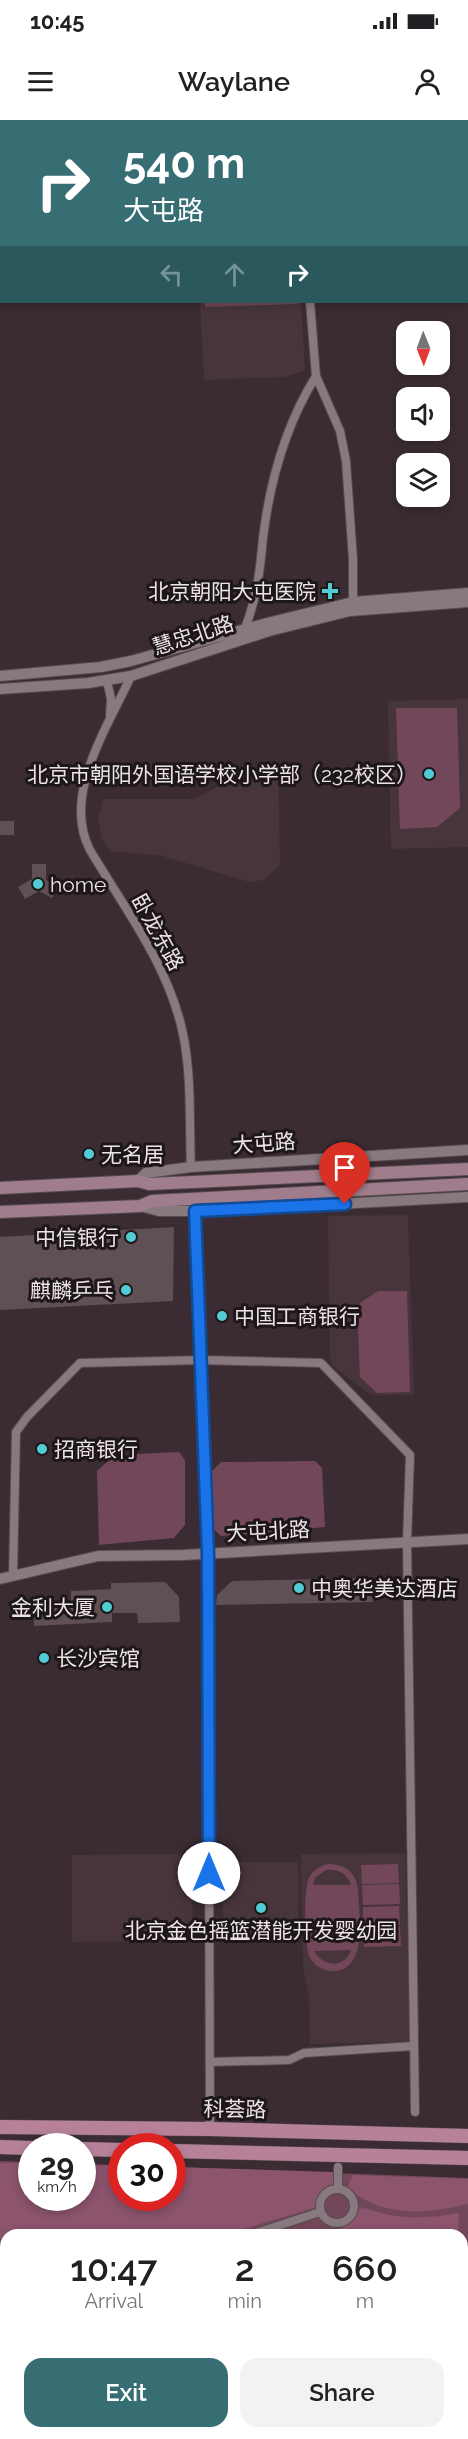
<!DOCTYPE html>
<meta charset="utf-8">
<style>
body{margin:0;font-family:Raleway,"Noto Sans SC",sans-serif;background:#f2f2f2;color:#202124;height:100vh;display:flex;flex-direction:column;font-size:22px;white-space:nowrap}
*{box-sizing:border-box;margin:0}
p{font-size:20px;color:#757577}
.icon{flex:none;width:33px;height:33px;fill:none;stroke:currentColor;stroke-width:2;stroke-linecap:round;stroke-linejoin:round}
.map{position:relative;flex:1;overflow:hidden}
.drawer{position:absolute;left:0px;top:2109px;width:468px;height:210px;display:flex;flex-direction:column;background:#fff;border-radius:18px 18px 0 0;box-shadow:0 3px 9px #0003}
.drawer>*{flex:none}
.guide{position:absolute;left:0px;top:0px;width:468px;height:183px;box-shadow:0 3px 9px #0003;background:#366e74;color:#fff;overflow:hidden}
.needle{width:39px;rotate:179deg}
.fabs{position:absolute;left:396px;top:201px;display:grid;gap:12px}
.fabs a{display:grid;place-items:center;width:54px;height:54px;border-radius:12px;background:#fff;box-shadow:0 3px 9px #0003;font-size:30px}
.speed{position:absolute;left:18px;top:2013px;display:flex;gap:12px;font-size:30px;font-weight:700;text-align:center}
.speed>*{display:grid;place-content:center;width:78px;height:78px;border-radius:50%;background:#fff;box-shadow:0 3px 9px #0003;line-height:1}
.speed small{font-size:15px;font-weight:400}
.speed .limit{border:9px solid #d22;background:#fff;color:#111}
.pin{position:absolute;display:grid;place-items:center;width:51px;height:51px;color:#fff;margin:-62px -26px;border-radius:50% 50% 50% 0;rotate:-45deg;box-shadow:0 0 6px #0007}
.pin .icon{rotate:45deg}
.me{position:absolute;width:66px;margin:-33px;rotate:0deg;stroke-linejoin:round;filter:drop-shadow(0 0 4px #0008)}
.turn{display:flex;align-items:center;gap:21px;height:126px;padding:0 24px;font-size:27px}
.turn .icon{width:78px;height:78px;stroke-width:2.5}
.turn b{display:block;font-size:42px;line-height:51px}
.lanes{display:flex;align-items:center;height:57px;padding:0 24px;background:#0003;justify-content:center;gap:30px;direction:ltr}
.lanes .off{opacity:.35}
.eta{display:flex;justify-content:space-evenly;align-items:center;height:102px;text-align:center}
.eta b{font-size:36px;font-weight:600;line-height:42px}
.button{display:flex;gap:12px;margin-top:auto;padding:12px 24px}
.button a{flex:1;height:69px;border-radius:18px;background:#366e74;color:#fff;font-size:24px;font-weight:600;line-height:69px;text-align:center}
.button a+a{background:#f2f2f2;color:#202124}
.status{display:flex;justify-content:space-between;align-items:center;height:42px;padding:0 30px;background:#fff;direction:ltr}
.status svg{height:16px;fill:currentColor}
header{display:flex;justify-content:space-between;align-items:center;height:78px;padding:0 24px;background:#fff;font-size:27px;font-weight:600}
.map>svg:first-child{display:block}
.built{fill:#48353c}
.green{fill:#73475a;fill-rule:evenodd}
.forest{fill:#8c546d}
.building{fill:#5f5056}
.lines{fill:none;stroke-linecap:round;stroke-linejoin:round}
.minor-casing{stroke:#554b4f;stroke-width:10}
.tertiary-casing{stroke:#554b4f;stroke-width:12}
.secondary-casing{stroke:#554b4f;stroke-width:14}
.primary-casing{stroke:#554b4f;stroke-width:15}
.minor{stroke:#88797f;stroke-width:8}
.tertiary{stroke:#88797f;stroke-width:10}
.secondary{stroke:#a07d8c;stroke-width:12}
.primary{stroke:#b78199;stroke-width:14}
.route-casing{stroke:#114b97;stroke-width:15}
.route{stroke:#1a73e8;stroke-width:10}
.poi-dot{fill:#51ccd5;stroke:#1d1719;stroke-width:2}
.labels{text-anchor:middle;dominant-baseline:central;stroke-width:6;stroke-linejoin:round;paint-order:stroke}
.poi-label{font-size:21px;fill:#ece3e6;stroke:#1d1719;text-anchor:start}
.street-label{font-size:21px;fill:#ece3e6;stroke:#1d1719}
</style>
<div class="status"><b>10:45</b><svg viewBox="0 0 49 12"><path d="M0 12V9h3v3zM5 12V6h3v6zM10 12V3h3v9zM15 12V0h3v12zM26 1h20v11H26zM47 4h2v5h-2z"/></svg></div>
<header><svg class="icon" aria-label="menu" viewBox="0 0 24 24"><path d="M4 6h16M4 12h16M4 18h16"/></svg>Waylane<svg class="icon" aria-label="person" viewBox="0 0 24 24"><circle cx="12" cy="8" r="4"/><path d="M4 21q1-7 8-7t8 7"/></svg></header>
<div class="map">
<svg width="468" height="2319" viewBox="0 0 468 2319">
<rect width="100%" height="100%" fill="#3a2c32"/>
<path class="built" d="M200 182H301L305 251 284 257 204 260Z
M468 579V727L391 729 388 581Z
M278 643 280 745 264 760 249 762 162 736 111 731 102 720 98 698 103 679H195L252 647Z
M408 1095 414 1275H371L333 1246 330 1238 328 1096Z
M405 1733 410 1922 310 1924 309 1875 303 1848 301 1734Z
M192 1734 193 1821 72 1822V1735Z
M236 1742H298L299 1818 223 1819V1758Z"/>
<path class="green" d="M205 182H297V184L205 187Z
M396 588H457L460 688 437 707 400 709Z
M378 1171H407L410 1272 377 1273 360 1257 357 1185Z
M179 1332 185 1340V1405L174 1418 99 1425 97 1351 115 1335Z
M315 1341 322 1348 325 1407 221 1416 212 1408V1351L221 1342Z
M328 1744C346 1744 356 1753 358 1770 359 1794 369 1852 332 1851 323 1851 315 1846 310 1838 304 1826 303 1767 310 1756 314 1749 321 1746 328 1744ZM326 1750C338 1749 347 1753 351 1765H313L315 1758ZM351 1830C345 1849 323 1847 314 1831Z
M398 1744 399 1763 362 1764 361 1745Z
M399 1764 400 1784 363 1785 362 1765Z
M399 1786 400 1805 363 1806V1787Z
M400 1807 401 1826 364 1827 363 1808Z
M0 2041 31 2042 32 2078H82L83 2044 121 2045 122 2078H172L173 2047 468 2058V2319H0ZM6 2115H462V2313H6Z"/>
<path class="forest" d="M0 2043H31L32 2078H82L83 2045 121 2046 122 2078H172L173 2047 333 2052 335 2065C323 2070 317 2073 317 2087L240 2110V2115H6V2253H0Z
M353 2055 468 2059V2084C424 2094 384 2098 347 2068Z
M365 2088C397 2100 426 2099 459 2093L458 2115H340V2109L355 2099 359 2089Z
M462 2168H468V2280H462Z
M462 2291H468V2319H429L435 2313H462Z
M124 2313H423L409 2319H127Z"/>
<path class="building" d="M0 701H14V715H0Z
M32 744H46V760L58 768 52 778 39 771 25 779 18 767 32 759Z
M174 1107 173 1181 0 1190V1117Z
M372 1458 373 1482 216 1485 217 1475 232 1461Z
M165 1462 179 1477 180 1502 138 1503 137 1493H112V1502L34 1506V1482L71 1481V1471L111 1469V1463Z"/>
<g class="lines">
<defs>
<path id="minor" d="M7 0V2
M295 0V2
M310 182 316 256 340 311 346 341 353 439V482
M245 508C257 478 260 450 263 418 270 360 285 306 316 256
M131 556C109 605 61 675 90 730 125 789 169 846 183 914 192 957 189 1004 191 1047
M107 561 111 579 110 596
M195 1091 208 1434 210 2009
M13 1456 16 1312 27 1297 80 1243 201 1240 321 1243 410 1335 407 1422 415 1992
M210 1942 289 1940 304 1933 414 1926
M320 2086a17 17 0 1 1 34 0a17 17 0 1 1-34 0Z
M338 2069V2047
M250 2115 320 2092"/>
<path id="tertiary" d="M345 2 379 0
M466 36H468
M0 556 101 547 131 541 267 503 353 482 468 473
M0 569 88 563 131 556 269 511 350 491 468 482
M138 1061 146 1053 191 1047 468 1030
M140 1086 159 1091H208L468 1077
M0 1459 98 1436 183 1435 468 1419"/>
<path id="secondary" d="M466 6H468
M466 21H468
M0 29H2
M0 46H2
M0 1068 138 1061 149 1064 193 1062 468 1049
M0 1092 140 1086 152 1081 468 1064"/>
<path id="primary" d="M0 2007 210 2009 468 2016
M0 2027 32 2028
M82 2029 122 2030
M172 2031 468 2038"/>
</defs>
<use href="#minor" class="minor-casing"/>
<use href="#tertiary" class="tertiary-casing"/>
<use href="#secondary" class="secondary-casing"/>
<use href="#primary" class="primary-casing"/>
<use href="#minor" class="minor"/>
<use href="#tertiary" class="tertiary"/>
<use href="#secondary" class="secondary"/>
<use href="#primary" class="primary"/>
</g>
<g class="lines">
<defs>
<path id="route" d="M209 1753 208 1434 195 1091 345 1084"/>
</defs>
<use href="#route" class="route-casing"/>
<use href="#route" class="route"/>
</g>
<g class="poi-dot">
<path d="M327 462h6v6h6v6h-6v6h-6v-6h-6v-6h6z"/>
<circle cx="429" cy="654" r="6"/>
<circle cx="38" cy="764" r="6"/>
<circle cx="89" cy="1034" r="6"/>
<circle cx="131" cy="1117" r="6"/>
<circle cx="126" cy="1170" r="6"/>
<circle cx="222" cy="1196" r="6"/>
<circle cx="42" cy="1329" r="6"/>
<circle cx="299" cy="1468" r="6"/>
<circle cx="107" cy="1487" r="6"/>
<circle cx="44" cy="1538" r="6"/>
<circle cx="261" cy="1788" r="6"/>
</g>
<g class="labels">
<g class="poi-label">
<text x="316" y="471" text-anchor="end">北京朝阳大屯医院</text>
<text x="417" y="654" text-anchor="end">北京市朝阳外国语学校小学部（232校区）</text>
<text x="50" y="764">home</text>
<text x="101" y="1034">无名居</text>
<text x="119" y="1117" text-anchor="end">中信银行</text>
<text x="114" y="1170" text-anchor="end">麒麟乒乓</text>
<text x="234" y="1196">中国工商银行</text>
<text x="54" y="1329">招商银行</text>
<text x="311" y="1468">中奥华美达酒店</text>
<text x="95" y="1487" text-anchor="end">金利大厦</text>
<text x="56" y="1538">长沙宾馆</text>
<text x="261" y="1810" text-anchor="middle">北京金色摇篮潜能开发婴幼园</text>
</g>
<g class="street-label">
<text transform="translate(193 515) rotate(-18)">慧忠北路</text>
<text transform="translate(158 812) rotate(61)">卧龙东路</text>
<text transform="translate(264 1023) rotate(-4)">大屯路</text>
<text transform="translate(268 1411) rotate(-3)">大屯北路</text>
<text transform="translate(235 1989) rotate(1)">科荟路</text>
</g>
</g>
</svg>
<div class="fabs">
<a><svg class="needle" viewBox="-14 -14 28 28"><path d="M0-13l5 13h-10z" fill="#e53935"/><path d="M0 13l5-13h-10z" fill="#757577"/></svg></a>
<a><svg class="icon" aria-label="sound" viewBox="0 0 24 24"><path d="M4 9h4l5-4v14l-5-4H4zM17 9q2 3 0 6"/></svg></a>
<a><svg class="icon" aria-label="layers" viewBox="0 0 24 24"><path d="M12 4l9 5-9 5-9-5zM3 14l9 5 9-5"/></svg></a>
</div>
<div class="speed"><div>29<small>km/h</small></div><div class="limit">30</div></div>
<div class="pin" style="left:345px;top:1084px;background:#d93025"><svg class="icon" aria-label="arrive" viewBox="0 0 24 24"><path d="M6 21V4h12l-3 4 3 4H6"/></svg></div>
<svg class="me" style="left:209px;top:1753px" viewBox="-20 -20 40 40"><circle r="19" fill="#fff"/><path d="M0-13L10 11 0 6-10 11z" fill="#1a73e8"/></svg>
<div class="guide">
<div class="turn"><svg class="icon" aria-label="right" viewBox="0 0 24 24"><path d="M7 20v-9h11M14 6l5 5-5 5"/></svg><div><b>540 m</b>大屯路</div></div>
<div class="lanes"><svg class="icon off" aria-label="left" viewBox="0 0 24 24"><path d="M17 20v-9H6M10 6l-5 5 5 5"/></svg><svg class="icon off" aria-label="ahead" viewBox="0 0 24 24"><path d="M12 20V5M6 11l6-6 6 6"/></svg><svg class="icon" aria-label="right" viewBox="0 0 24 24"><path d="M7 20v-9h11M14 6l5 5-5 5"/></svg></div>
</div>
<section class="drawer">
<div class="eta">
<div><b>10:47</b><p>Arrival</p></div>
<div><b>2</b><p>min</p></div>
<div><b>660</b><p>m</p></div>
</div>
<div class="button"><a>Exit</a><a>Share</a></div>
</section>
</div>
